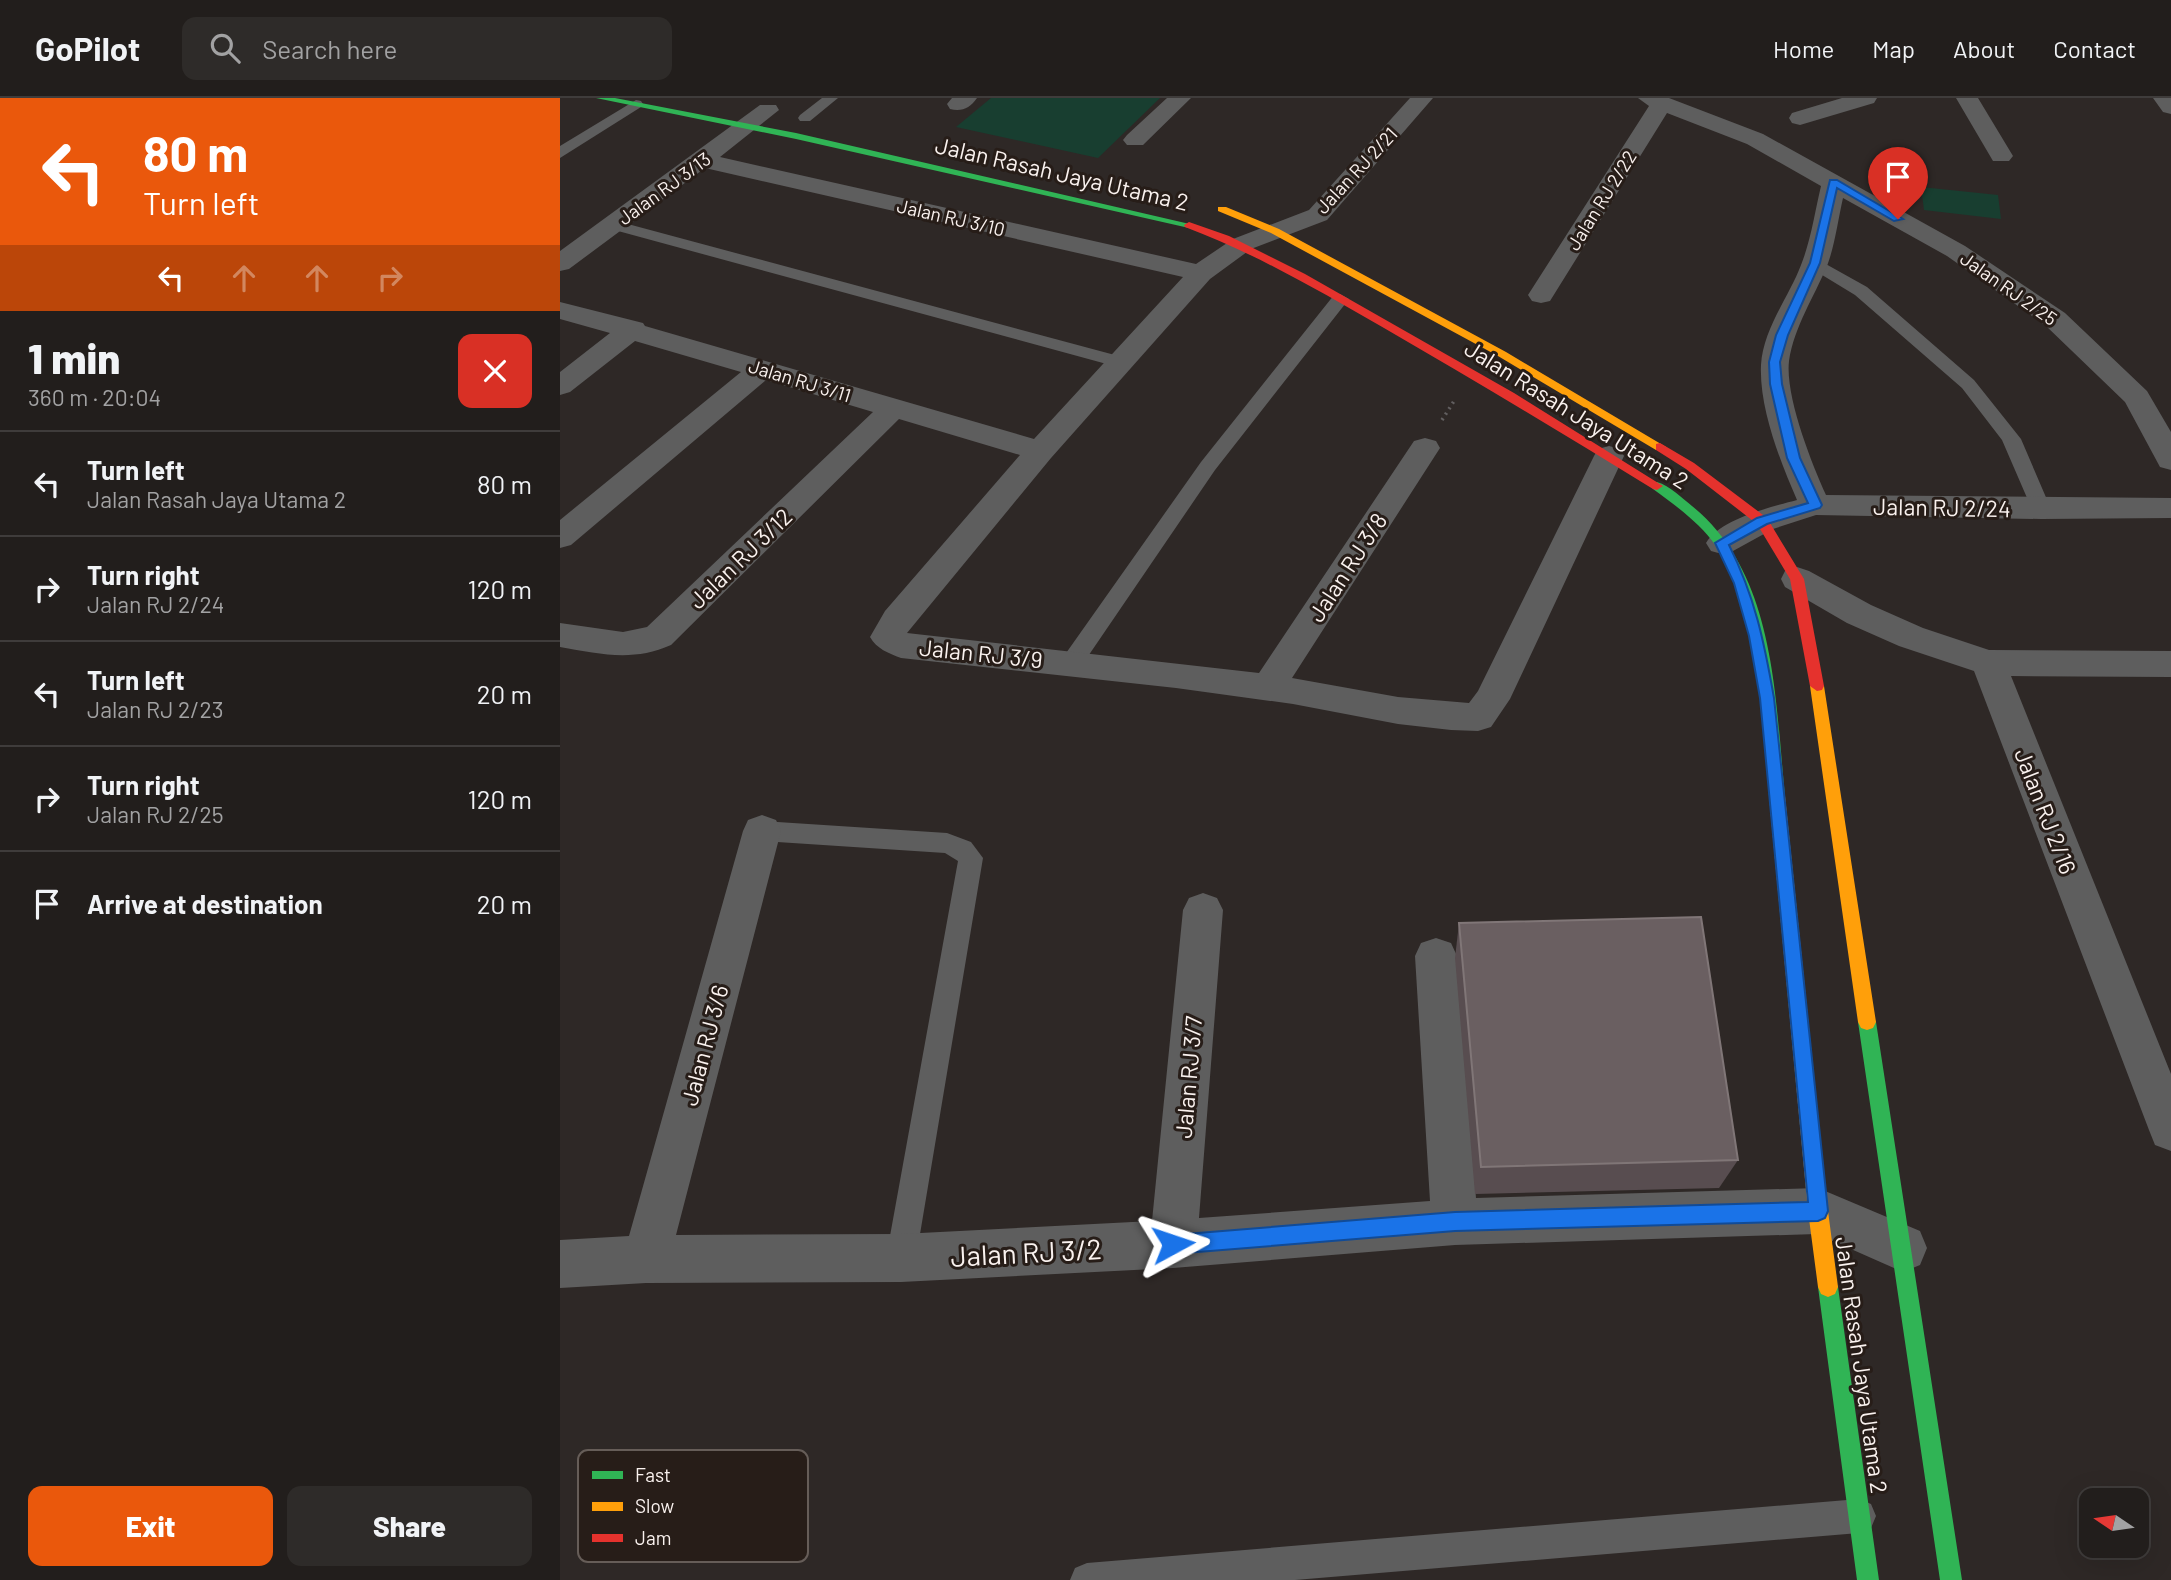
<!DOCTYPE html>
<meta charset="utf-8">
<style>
body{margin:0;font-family:Barlow,sans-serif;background:#2e2b29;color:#f1f3f6;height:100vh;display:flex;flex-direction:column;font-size:26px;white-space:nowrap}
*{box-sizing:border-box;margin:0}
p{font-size:23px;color:#a2a2a3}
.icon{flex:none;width:38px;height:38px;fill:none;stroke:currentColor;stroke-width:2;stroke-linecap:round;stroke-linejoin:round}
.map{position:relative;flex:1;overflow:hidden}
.side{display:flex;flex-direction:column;background:#221e1c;width:560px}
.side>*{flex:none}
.banner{background:#ea580c;color:#fff;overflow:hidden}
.needle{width:46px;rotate:283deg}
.controls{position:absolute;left:1519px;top:1390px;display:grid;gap:14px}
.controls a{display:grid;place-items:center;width:70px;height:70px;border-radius:14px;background:#221e1c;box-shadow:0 7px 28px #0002,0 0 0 2px #3f3c3b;font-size:35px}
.pin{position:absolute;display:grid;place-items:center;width:60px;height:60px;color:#fff;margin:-72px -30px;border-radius:50% 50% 50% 0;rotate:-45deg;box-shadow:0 0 7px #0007}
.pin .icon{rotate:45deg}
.me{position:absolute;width:77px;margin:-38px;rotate:85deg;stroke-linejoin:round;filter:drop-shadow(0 0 5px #0008)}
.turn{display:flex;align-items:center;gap:24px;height:147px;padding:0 28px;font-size:32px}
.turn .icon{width:91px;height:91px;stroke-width:2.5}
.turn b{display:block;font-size:49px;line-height:60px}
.lanes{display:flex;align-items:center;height:66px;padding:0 28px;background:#0003;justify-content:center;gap:35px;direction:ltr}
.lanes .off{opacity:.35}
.round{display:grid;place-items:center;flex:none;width:74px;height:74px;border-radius:14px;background:#2e2b29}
.summary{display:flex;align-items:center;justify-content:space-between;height:119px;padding:0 28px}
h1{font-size:42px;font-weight:800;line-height:52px}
.primary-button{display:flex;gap:14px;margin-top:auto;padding:14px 28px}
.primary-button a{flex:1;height:80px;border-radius:14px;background:#ea580c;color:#fff;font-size:28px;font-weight:800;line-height:80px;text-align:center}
.primary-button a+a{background:#2e2b29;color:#f1f3f6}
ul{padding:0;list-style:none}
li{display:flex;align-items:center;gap:21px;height:105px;padding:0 28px;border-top:2px solid #3f3c3b}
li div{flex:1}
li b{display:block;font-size:26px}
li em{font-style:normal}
header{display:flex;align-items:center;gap:42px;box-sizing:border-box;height:98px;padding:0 35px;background:#221e1c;border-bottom:2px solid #3f3c3b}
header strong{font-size:33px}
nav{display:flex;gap:38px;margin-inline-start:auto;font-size:24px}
.search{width:490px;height:63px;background:#2e2b29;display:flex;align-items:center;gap:18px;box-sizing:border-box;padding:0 24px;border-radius:14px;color:#a2a2a3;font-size:26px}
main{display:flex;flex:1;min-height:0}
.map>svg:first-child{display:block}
.green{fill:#183e30}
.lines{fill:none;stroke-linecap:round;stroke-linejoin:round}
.path{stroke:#625f60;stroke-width:3.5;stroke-dasharray:2 4.5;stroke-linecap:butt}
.lane{fill:#5e5e5e;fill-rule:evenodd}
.street{fill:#5e5e5e;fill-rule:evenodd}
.fast{fill:#30b455;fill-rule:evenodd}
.slow{fill:#ff9f0a;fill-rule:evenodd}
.jam{fill:#e5322d;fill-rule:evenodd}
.wall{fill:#584d50}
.building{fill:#6a5f61;stroke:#807677;stroke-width:2}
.route{fill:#1a73e8;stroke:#114b97;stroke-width:2}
.labels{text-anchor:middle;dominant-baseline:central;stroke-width:6;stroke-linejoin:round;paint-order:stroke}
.far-street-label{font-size:19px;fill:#faf2ef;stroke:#271d18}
.street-label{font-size:23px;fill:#faf2ef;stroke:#271d18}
.near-street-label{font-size:28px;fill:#faf2ef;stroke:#271d18}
.key{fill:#271d18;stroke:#665d58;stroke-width:2}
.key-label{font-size:19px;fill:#faf2ef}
</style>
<header>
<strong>GoPilot</strong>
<div class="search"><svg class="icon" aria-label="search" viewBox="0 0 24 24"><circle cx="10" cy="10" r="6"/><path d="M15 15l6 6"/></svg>Search here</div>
<nav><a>Home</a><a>Map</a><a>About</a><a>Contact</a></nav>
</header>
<main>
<section class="side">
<div class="banner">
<div class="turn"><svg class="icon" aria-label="left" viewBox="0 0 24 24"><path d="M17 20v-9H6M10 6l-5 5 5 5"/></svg><div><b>80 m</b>Turn left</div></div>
<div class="lanes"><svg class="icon" aria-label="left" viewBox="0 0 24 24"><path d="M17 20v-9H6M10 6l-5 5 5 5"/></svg><svg class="icon off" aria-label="ahead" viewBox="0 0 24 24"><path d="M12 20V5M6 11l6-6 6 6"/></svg><svg class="icon off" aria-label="ahead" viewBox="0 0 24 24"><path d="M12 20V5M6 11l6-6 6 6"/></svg><svg class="icon off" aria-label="right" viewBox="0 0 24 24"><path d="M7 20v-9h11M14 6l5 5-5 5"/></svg></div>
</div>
<div class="summary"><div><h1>1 min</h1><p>360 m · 20:04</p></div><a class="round" style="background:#d93025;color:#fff"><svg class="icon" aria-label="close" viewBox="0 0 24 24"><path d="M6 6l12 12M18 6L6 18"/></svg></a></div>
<ul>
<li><svg class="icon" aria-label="left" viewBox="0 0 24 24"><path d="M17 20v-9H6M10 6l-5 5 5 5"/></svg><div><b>Turn left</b><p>Jalan Rasah Jaya Utama 2</p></div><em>80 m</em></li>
<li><svg class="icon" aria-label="right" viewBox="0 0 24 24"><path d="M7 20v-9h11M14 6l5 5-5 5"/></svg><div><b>Turn right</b><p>Jalan RJ 2/24</p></div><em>120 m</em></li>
<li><svg class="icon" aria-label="left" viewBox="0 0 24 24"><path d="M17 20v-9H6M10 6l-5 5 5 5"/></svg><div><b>Turn left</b><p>Jalan RJ 2/23</p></div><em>20 m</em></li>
<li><svg class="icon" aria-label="right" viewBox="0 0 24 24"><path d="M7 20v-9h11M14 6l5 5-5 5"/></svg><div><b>Turn right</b><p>Jalan RJ 2/25</p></div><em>120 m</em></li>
<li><svg class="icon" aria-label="arrive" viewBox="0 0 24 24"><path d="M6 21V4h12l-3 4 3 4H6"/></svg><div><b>Arrive at destination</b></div><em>20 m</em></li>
</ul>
<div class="primary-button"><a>Exit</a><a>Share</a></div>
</section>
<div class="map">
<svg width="1611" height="1482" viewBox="0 0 1611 1482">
<rect width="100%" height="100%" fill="#2e2826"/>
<path class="green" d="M431 0H600L538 60 396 29Z
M1361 89 1438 97 1441 121 1364 112Z"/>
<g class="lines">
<path class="path" d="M882 322 894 303"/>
<path class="lane" d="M262 0H278L250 23H240L238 20 240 17Z
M76 2 81 3 83 6 81 9 0 60V48Z
M53 122 566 260 569 264 560 269 554 268 47 130 45 127 47 124Z
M1255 160 1307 189 1414 282 1461 341 1491 411 1488 416H1474L1442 342 1402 290 1295 197 1249 169 1247 165Z
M780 196 789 201 655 372 520 570 512 572 504 570 501 564 504 558 641 364 774 197Z
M202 723 387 735 411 744 423 760 356 1160 352 1171 341 1175 330 1171 326 1160 398 763 385 755 202 743 193 740 190 733 193 726Z
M1299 1401 1311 1406 1316 1418 1311 1430 1299 1435 735 1482H510L515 1470 527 1465Z"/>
<path class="street" d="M392 0H417C410 10 402 14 390 11L387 6Z
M607 0H631L583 47H567L563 42 567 37Z
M850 0H873L767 122 691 151 650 181 491 360 347 535 699 575 854 343 865 340 876 343 880 350 732 580 838 599 909 605 918 593 1034 358 1038 351 1049 348 1060 351 1064 358 950 601 931 629 918 633 891 632 838 626 733 606 616 590 341 560C328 555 317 551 310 539L325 513 460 357 339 321 111 547C73 564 40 556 0 549V525L63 534 87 529 313 314 206 282 11 447 0 450V422L181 274 75 243 10 294 0 297V274L50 235 0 221V204L83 225 85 228 474 341 623 179 145 70 9 171 0 173V153L200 7H216L219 12 160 59 636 166 673 141 749 112Z
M1078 0H1109L1203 36 1405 148 1505 215 1587 293 1611 334V372L1600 369 1565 304 1485 227 1387 158 1283 100C1278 122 1275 147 1267 168 1254 199 1234 229 1229 263 1225 298 1251 364 1266 397L1611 400V420L1481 421 1256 417 1213 431 1173 453 1162 456 1151 453 1146 445C1160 421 1211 409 1237 402 1220 363 1199 310 1201 267 1203 231 1229 199 1241 167 1251 142 1255 113 1261 88L1187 46 1107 15 990 203 981 205 972 203 968 197 1089 8Z
M1282 0H1317L1314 5 1240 27 1232 25 1229 20 1232 15Z
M1396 0H1418L1453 58 1449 63H1433Z
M1593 0H1611V16L1603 14Z
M1237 469 1249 473 1311 507 1363 530 1429 552 1611 553V579L1451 578 1611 976V1053L1595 1047 1589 1032 1414 573 1339 548 1287 525 1225 489 1221 481 1225 473Z
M202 717 216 722 221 733 116 1137 341 1136 592 1123 623 812 629 800 643 795 657 800 663 812 639 1120 870 1103 855 858 861 845 876 840 891 845 897 858 916 1100 1258 1090 1360 1133 1367 1150 1360 1167 1343 1174 1257 1136 895 1147 613 1170 341 1184 86 1185 0 1190V1142L69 1138 183 733 188 722Z"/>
<path class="fast" d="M36 0H55L236 35 634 127 629 130 236 41Z
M1097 384C1110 388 1122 400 1132 408 1216 476 1215 600 1225 698L1222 702H1212L1209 698C1202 619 1202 515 1156 448 1140 425 1115 407 1093 391L1091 388Z
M1307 916 1313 918 1316 924 1402 1482H1380L1298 924 1301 918Z
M1268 1179 1275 1182 1278 1189 1319 1482H1297L1258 1189 1261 1182Z"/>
<path class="slow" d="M658 109H666L719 131 946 254 1106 349 1104 352H1096L938 258 711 135 658 113Z
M1257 583 1264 588 1316 924 1313 930 1307 932 1301 930 1298 924 1250 588Z
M1217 692 1222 694 1225 698 1268 1113 1278 1189 1275 1196 1268 1199 1261 1196 1258 1189 1248 1113 1209 698 1212 694Z"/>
<path class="jam" d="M629 124 669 138 745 176 954 295 1103 388 1097 392 1093 391C1004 336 914 282 824 230 759 193 695 155 625 129L624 127Z
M1100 345 1134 365 1207 420 1244 481 1264 588 1262 592 1257 593 1250 588 1230 481 1197 426 1126 371 1096 352V346Z"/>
</g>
<path class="wall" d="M899 825 1178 1062 1159 1090 915 1096 895 860Z"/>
<path class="building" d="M1141 819 1178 1062 921 1069 899 825Z"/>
<path class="route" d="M1270 82H1277L1343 121 1334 123 1277 90 1260 165 1228 237 1220 264 1222 286 1240 360 1262 407 1260 410 1207 426 1169 447C1195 499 1204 543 1214 600L1268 1113 1265 1120 1258 1123 895 1133 613 1156 606 1153 603 1146 606 1140 613 1137 895 1114 1248 1104 1200 600 1189 538 1174 485 1155 445 1197 420 1248 405 1227 360 1210 286 1209 264 1216 237 1250 165Z"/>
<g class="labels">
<g class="far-street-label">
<text transform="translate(796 72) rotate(-47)">Jalan RJ 2/21</text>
<text transform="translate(104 90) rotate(-36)">Jalan RJ 3/13</text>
<text transform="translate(1041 102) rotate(-58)">Jalan RJ 2/22</text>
<text transform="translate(391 119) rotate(13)">Jalan RJ 3/10</text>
<text transform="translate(1449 190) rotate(35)">Jalan RJ 2/25</text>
<text transform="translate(240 282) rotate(17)">Jalan RJ 3/11</text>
</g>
<g class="street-label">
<text transform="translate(502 75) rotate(13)">Jalan Rasah Jaya Utama 2</text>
<text transform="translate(1017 316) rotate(32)">Jalan Rasah Jaya Utama 2</text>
<text transform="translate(1382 409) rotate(1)">Jalan RJ 2/24</text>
<text transform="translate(180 460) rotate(-44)">Jalan RJ 3/12</text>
<text transform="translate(787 469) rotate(-57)">Jalan RJ 3/8</text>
<text transform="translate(421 555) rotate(6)">Jalan RJ 3/9</text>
<text transform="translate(1486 713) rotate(69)">Jalan RJ 2/16</text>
<text transform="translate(144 947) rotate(-75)">Jalan RJ 3/6</text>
<text transform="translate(628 979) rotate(-85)">Jalan RJ 3/7</text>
<text transform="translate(1302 1267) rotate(82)">Jalan Rasah Jaya Utama 2</text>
</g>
<g class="near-street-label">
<text transform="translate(466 1154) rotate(-3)">Jalan RJ 3/2</text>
</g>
</g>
<rect x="18" y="1352" width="230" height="112" rx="10" class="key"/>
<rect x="32" y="1373" width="31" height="8" fill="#30b455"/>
<rect x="32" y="1404" width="31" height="9" fill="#ff9f0a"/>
<rect x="32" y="1436" width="31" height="8" fill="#e5322d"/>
<g class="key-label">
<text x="75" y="1384">Fast</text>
<text x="75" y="1415">Slow</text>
<text x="75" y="1447">Jam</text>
</g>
</svg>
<div class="controls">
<a><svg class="needle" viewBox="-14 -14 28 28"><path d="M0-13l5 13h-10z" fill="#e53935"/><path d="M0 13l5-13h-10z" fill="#a2a2a3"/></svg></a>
</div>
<div class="pin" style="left:1338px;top:121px;background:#d93025"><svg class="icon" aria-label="arrive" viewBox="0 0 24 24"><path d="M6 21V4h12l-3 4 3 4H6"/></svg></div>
<svg class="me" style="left:613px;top:1146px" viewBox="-20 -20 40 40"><path d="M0-17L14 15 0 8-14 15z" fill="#1a73e8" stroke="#fff" stroke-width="4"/></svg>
</div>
</main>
